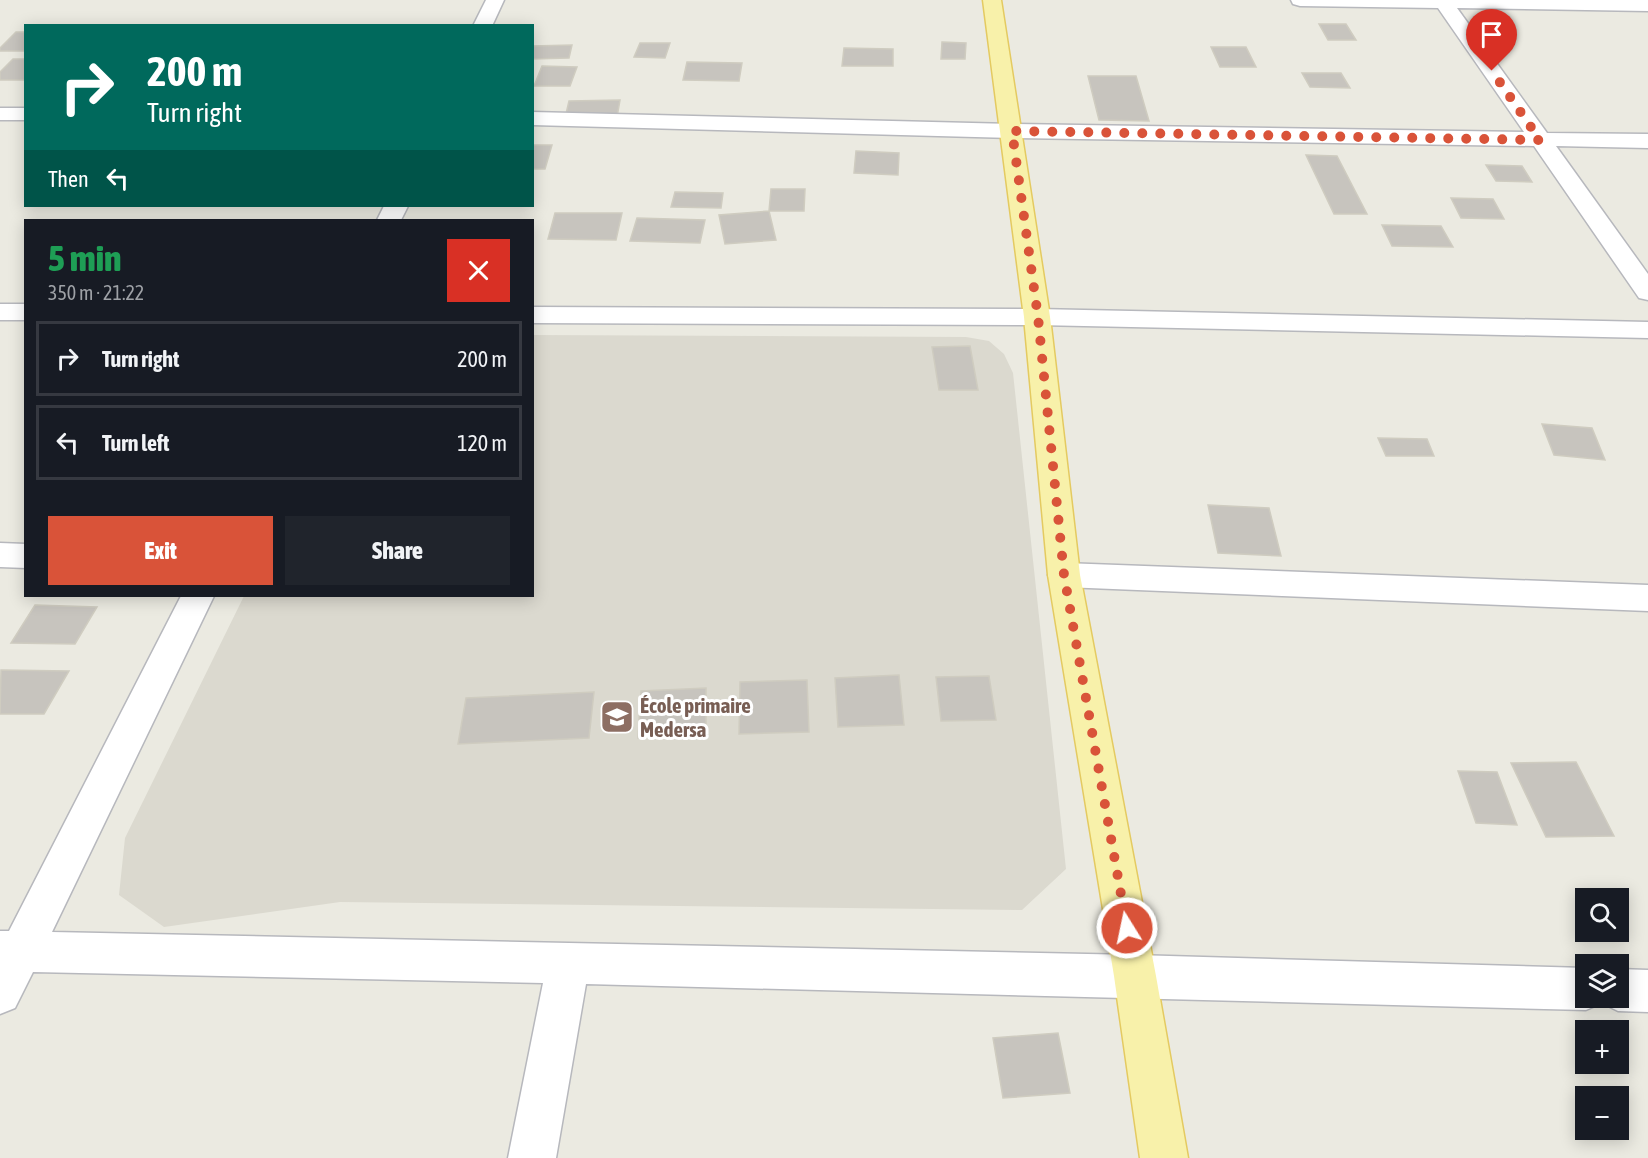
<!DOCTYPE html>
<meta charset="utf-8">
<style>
body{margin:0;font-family:"Asap Condensed",sans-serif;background:#20242c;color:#f1f3f6;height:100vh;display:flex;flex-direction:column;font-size:22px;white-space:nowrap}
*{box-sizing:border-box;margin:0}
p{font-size:20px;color:#9ea1a6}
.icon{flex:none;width:33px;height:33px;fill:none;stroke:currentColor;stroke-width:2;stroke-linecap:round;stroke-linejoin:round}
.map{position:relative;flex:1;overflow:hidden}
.sheet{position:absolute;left:24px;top:219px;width:510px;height:378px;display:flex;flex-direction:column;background:#171b24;border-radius:0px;box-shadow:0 3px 15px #0003}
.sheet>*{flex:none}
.guide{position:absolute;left:24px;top:24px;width:510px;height:183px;border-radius:0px;box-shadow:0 3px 15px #0003;background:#00695c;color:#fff;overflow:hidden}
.buttons{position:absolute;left:1575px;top:888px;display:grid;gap:12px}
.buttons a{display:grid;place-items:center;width:54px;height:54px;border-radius:0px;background:#171b24;box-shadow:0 3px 15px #0003;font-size:30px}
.pin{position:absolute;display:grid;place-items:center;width:51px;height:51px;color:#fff;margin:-62px -26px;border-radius:50% 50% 50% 0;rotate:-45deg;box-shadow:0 0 6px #0007}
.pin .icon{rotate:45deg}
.me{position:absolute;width:66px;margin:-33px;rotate:350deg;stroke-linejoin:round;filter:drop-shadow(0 0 4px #0008)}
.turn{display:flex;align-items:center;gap:21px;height:126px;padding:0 24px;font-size:27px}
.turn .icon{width:78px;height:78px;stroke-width:2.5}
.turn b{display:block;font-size:42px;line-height:51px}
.then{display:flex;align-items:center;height:57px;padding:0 24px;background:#0003;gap:12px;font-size:22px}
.round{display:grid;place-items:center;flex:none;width:63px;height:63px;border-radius:0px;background:#20242c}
.headline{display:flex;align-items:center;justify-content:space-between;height:102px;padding:0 24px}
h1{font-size:36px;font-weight:800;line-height:45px;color:#1e9e55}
.primary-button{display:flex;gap:12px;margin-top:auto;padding:12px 24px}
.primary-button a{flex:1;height:69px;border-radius:0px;background:#d95339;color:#fff;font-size:24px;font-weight:800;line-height:69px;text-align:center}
.primary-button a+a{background:#20242c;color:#f1f3f6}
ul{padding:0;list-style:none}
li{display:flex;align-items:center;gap:18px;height:75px;margin:0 12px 9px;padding:0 12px;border:3px solid #363941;border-radius:0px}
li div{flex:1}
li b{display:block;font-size:22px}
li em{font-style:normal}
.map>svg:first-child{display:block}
.education{fill:#dbd9cf}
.building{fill:#c7c4be;stroke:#cfccc0;stroke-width:1.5}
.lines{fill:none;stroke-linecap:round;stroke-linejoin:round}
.street-casing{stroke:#b7b8bd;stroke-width:3}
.primary-casing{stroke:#e4ca61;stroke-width:3}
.street{fill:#fff;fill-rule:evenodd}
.primary{fill:#f8f1aa;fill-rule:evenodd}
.route{stroke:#d95339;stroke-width:10;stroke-dasharray:0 18}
.labels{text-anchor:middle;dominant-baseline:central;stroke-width:6;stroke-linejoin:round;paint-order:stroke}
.education-label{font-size:21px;font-weight:bold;fill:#785e54;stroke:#fff;text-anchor:start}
</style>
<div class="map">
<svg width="1648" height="1158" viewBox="0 0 1648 1158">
<rect width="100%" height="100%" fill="#ebeae1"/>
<path class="education" d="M533 335 966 337 989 341 1004 354 1013 373 1066 869 1022 910 340 902 164 927 119 895 125 838 244 596H532Z"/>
<path class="building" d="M1319 24H1346L1356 40H1328Z
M16 32H26V51H0V48Z
M942 42 966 43 965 59H941Z
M640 43H670L665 58 634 57Z
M572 45 569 58 532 59V46Z
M1211 47H1246L1256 67H1220Z
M844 48 893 49V66H842Z
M13 59H26V80H0V72Z
M687 62 742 63 739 81 683 80Z
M542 66 577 67 570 86H534Z
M1302 73H1341L1350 88 1310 87Z
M1088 76H1136L1149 121 1099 120Z
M620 100 617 117 565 118 569 101Z
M532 145H552L545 169H532Z
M856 151 899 153 898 175 854 173Z
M1306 155 1337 156 1367 214H1334Z
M1486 165 1522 166 1532 182 1496 181Z
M771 189H805L804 211H769Z
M675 192 723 193 721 208 671 207Z
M1451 198 1493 199 1504 219 1461 218Z
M769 211 776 240 725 244 719 215Z
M555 213H622L616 240 548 239Z
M637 218 705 220 700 243 630 241Z
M1382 225 1441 226 1453 247 1392 246Z
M970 346 978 390H939L932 347Z
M1542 424 1592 428 1605 460 1554 455Z
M1378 438 1427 439 1434 456H1386Z
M1208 505 1269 508 1281 556 1218 553Z
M35 605 97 607 75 644 11 643Z
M1 670 69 671 44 714H0Z
M899 675 904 725 838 727 835 678Z
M989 676 996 720 941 721 936 677Z
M807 680 809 732 739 734 740 682Z
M706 688V735L638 738 641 691Z
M594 692 589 738 458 744 466 698Z
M1576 762 1614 836 1546 837 1511 763Z
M1458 771 1497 772 1517 825 1476 823Z
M1058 1033 1070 1093 1003 1098 993 1038Z"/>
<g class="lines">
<defs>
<path id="street" d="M486 0H504L492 26H473Z
M1291 0H1648V11L1457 8 1547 133 1648 134V148L1556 146 1648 274V300L1639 298 1534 146 1012 138 532 125V112L1012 124 1524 132 1438 8 1300 6 1293 4Z
M0 108H26V120H0Z
M384 206H408L401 220H377Z
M0 304H26V320H0Z
M532 307 1037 309 1648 322V338L1037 325 532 323Z
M0 543 26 544V568L0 567Z
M1064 563 1648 585V611L1064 587 1052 584 1048 575 1052 566Z
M181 596H214L52 932 1135 955 1586 968V998H1618V969L1648 970V1012L1618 1011 1602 1003 1586 1010 586 984 556 1158H508L543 983 33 972 15 1008 0 1014V931H9Z"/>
<path id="primary" d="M983 0H1001L1050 317 1080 575 1156 976 1188 1158H1140L1114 976 1048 575 1024 317Z"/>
</defs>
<use href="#street" class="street-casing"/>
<use href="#primary" class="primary-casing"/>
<use href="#street" class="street"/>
<use href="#primary" class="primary"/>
</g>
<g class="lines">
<path class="route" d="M1127 928 1064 575 1038 317 1012 131 1540 140 1492 71"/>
</g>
<defs>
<symbol id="school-square" viewBox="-11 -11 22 22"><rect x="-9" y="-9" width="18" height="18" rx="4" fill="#8d6e63" stroke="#fff"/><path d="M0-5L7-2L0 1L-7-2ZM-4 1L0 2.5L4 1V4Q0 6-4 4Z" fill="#fff"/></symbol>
</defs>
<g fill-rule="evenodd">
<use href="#school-square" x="598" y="698" width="38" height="38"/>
</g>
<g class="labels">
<g class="education-label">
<text x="640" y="705">École primaire<tspan x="640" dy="24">Medersa</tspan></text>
</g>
</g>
</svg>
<div class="buttons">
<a><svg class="icon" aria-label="search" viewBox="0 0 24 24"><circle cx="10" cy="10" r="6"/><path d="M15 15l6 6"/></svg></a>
<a><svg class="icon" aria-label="layers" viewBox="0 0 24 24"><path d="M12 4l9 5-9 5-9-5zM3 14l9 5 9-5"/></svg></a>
<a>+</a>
<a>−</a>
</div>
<div class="pin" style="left:1492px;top:71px;background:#d93025"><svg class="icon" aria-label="arrive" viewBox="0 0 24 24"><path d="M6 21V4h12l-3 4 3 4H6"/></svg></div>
<svg class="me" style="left:1127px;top:928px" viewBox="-20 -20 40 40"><circle r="17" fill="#d95339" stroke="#fff" stroke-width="3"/><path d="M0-11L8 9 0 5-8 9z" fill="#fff"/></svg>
<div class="guide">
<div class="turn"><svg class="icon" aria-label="right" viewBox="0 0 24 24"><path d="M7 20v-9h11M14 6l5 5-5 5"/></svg><div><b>200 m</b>Turn right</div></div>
<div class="then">Then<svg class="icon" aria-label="left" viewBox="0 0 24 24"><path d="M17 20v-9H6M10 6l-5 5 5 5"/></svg></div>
</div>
<section class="sheet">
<div class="headline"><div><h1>5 min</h1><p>350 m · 21:22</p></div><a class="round" style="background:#d93025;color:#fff"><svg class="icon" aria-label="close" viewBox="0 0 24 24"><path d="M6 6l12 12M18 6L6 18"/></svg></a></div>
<ul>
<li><svg class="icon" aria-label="right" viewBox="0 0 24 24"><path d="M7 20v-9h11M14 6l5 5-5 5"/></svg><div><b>Turn right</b></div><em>200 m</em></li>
<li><svg class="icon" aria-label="left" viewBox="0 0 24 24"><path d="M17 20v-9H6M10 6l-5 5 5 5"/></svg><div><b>Turn left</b></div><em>120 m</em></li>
</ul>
<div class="primary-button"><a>Exit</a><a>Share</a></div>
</section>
</div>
